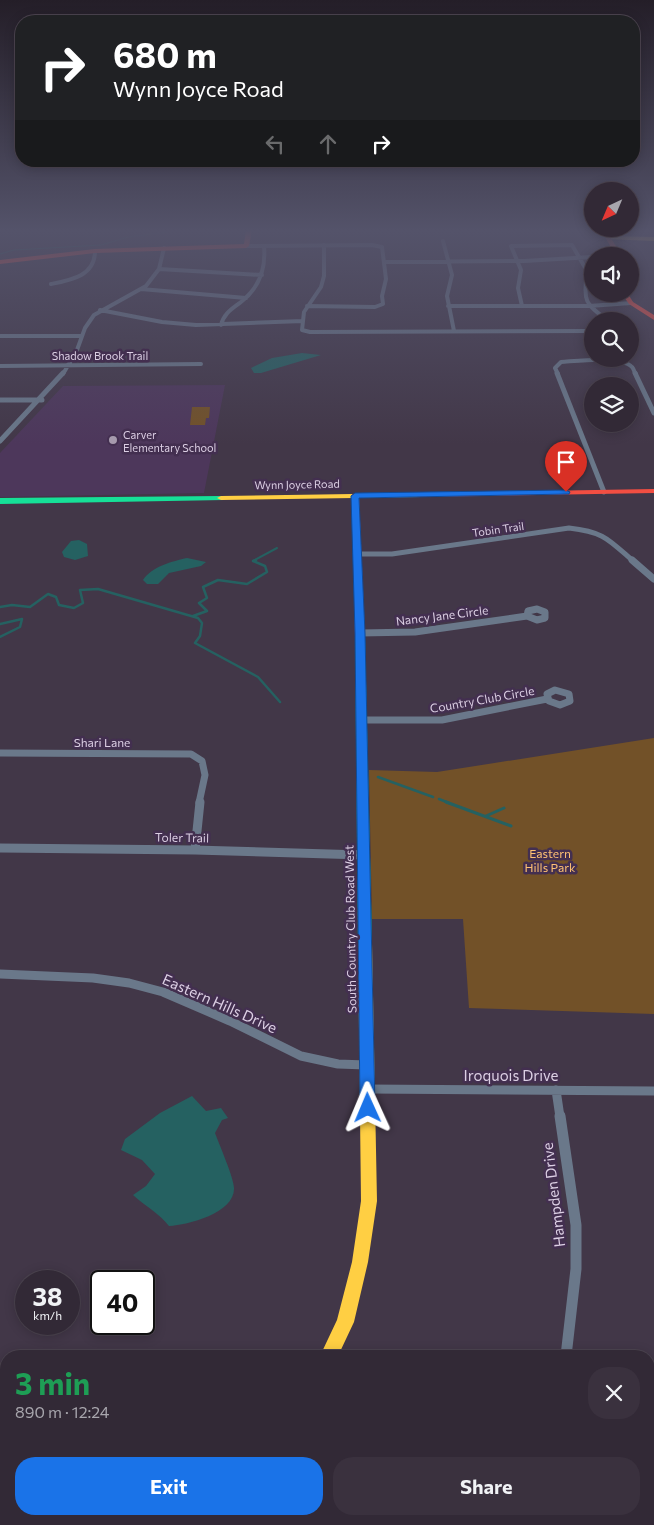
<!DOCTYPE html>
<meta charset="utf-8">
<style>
body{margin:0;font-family:Commissioner,sans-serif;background:#3a313e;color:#f1f3f6;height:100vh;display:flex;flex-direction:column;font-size:19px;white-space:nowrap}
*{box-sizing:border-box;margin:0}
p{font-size:16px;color:#a8a6ad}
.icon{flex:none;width:28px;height:28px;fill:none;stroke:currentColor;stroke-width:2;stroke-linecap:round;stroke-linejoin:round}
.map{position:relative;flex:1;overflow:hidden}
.drawer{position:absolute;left:0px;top:1350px;width:655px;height:175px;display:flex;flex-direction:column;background:#322936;border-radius:20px 20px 0 0;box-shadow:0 2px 12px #0003,0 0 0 1px #4d4551}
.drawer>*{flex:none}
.top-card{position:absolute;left:15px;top:15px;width:625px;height:152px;border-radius:20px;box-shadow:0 2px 12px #0003,0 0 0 1px #4d4551;background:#202124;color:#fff;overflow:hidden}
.needle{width:32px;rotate:224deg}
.fabs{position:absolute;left:584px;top:182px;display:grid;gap:10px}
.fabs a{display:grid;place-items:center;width:55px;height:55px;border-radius:50%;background:#322936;box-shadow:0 2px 12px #0003,0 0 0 1px #4d4551;font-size:25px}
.speed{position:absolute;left:15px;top:1270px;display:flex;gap:10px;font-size:25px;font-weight:700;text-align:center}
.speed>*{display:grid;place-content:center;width:65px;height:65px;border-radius:50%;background:#322936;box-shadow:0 2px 12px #0003,0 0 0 1px #4d4551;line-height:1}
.speed small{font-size:12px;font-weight:400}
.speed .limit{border:2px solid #111;border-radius:8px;background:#fff;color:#111}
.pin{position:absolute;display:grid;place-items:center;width:42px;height:42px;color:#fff;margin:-51px -21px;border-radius:50% 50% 50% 0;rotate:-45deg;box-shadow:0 0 5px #0007}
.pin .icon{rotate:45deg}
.me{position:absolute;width:55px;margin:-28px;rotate:359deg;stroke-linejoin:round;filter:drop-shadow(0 0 4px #0008)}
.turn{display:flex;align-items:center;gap:18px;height:105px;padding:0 15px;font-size:22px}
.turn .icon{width:65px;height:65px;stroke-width:2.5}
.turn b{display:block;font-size:35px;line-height:42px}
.lanes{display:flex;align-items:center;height:48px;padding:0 15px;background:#0003;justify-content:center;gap:25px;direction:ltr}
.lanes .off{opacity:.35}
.round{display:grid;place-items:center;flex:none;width:52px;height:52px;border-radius:20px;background:#3a313e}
.head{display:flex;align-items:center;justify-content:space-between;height:85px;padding:0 15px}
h1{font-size:30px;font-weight:700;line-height:38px;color:#1e9e55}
.button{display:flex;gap:10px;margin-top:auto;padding:10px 15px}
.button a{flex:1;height:58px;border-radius:20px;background:#1a73e8;color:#fff;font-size:20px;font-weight:700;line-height:58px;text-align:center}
.button a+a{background:#3a313e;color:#f1f3f6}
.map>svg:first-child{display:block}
.built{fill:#4d375b}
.green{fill:#725128}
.water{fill:#256161}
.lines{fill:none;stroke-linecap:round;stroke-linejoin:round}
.stream-far3{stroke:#256161;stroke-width:1}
.stream-far2{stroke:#256161;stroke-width:2}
.stream-far1{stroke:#256161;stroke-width:2.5}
.stream{stroke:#256161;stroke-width:3}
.street-far4{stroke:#6a788a;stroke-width:4}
.street-far3{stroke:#6a788a;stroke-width:5}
.street-far2{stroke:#6a788a;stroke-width:7}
.street-far1{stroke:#6a788a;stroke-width:9}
.street{stroke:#6a788a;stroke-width:11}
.fast{fill:#16e098;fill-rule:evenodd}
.slow{fill:#ffcf43;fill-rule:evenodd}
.jam{fill:#f24e42;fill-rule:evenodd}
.route{fill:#1a73e8;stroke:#114b97}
.poi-dot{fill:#a69aad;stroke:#432f50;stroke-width:2}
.labels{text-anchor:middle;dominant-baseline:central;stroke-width:5;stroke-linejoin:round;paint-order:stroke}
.far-street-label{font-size:11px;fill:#dccfe4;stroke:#432f50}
.far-poi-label{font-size:11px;fill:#dccfe4;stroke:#432f50;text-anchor:start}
.street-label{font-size:12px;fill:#dccfe4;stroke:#432f50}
.park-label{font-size:12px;fill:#fec173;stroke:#432f50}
.near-street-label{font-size:15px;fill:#dccfe4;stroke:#432f50}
</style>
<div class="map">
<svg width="654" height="1525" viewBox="0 0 654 1525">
<rect width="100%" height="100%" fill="#423748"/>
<path class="built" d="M225 385 204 493 0 497V453L63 386Z"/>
<path class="green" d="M192 407H210L209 418H206L205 425H190Z
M654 738V1014L469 1008 463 919H372L369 770 437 772Z"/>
<path class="water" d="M302 353 321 355 261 373H254L251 368 272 358Z
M79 540 87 544 88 556 75 560 64 557 62 552 71 541Z
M187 558 206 562 201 566 169 573 158 584H147L143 580C151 567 173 561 187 558Z
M192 1096 206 1111 221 1108 228 1118 222 1120 215 1133C219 1144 234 1178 234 1188 235 1213 188 1225 169 1226 159 1213 145 1206 133 1195L146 1186 155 1174 142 1160 121 1150 125 1139 160 1113Z"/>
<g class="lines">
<path class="stream-far3" d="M451 233 455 230
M0 254 14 250 101 245 128 237 184 230"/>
<path class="stream-far2" d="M253 561 277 548"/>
<path class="stream-far1" d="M0 607 12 605 30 607 48 594 56 597 59 605 74 608 83 603 80 590 98 589 198 618 202 623 200 636 195 643 258 677 280 702
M193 616 207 611 199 603 207 598 203 587 218 580 247 584 267 572 265 566 253 561 256 560
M0 624 22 619 20 627 0 637
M378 777 433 797
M439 799 449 803"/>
<path class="stream" d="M446 802 511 826
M486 816 504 808"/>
<path class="street-far4" d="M443 241 452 275 447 296 454 331
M324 245V276L321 287 304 312 302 330 310 332 592 331
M246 246 372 245 382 247 386 279 382 296 383 304 375 307 307 306
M384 262 524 261 592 257
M159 269 262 275
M51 284C71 280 95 276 95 251
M141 289 246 298
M448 306H589L631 303
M522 306 518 288 521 270 511 246 572 245 587 271C584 301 583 303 609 321
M100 310 162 322 196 325 303 321
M221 325C224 313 232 309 241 302 259 288 266 268 264 246
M0 336H82
M0 366 201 364
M63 374 77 350 85 328 94 315 146 286 159 269 164 248
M558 374 555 368 561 362C577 361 621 355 632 367 634 369 634 372 636 374"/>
<path class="street-far3" d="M557 373 604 492
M635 373 654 413
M0 400H42
M0 441 63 373
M357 554H392L569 528C604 532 608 539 633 561"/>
<path class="street-far2" d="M632 560 654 579
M537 609 545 612V618L537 620 527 616 528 611Z
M360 633 415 632 527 616
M555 690 569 694 570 701 560 705 549 701 547 694Z
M360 720H442L547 699
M0 753 191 754 202 761 205 775 199 803"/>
<path class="street-far1" d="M0 848 195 850 363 855
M195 850 200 802
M0 974 93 978 129 983 163 992 230 1021 301 1056 338 1064 366 1065
M367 1089 654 1091
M556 1090 560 1117"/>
<path class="street" d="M560 1116 576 1225V1269L566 1356
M536 1519 549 1525
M524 1525 526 1519"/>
<path class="fast" d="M221 496 225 498 224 500 0 504V498Z
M360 634 365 637 372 944 370 948 365 949 360 948 358 944 355 637Z
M209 1519H234L231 1525H206Z"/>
<path class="slow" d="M608 236 654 237V241L606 239Z
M418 493H421V497L221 500 217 498 221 496Z
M365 939 370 940 372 944 377 1201 368 1262 354 1322 338 1356H320L337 1320 352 1262 361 1201 358 944 360 940Z"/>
<path class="jam" d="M246 230H252L249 246 246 248 95 253 0 264V260L95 249 244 244Z
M601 230H606L622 256H616Z
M622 294H628L633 302 654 315V320L629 304Z
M654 489V493L418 497 414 495 418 493Z
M352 494H355L359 496 365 637 360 640 355 637Z"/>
</g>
<linearGradient id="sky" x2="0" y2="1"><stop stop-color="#241e28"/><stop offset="0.52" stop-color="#54536a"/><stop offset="1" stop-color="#54536a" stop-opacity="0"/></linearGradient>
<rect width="654" height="444" fill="url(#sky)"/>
<path class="route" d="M566 490 570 492 569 494 359 498 365 633 375 1108 373 1112 368 1114 362 1112 360 1108 355 633 351 496 355 493Z"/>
<circle class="poi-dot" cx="113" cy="440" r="5"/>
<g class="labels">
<g class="far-street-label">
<text x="100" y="355">Shadow Brook Trail</text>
<text transform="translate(297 484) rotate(-1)">Wynn Joyce Road</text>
<text transform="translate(498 529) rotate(-8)">Tobin Trail</text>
</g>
<g class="far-poi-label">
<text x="123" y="434">Carver<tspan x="123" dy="13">Elementary School</tspan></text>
</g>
<g class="street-label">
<text transform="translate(442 615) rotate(-7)">Nancy Jane Circle</text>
<text transform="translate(482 699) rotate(-10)">Country Club Circle</text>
<text x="102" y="742">Shari Lane</text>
<text transform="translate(182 837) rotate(1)">Toler Trail</text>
<text transform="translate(350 929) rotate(-91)">South Country Club Road West</text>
</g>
<g class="park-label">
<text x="550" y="853">Eastern<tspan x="550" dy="14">Hills Park</tspan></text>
</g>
<g class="near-street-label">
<text transform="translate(220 1003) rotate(24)">Eastern Hills Drive</text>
<text x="511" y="1075">Iroquois Drive</text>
<text transform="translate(553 1195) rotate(-97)">Hampden Drive</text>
</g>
</g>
</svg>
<div class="fabs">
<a><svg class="needle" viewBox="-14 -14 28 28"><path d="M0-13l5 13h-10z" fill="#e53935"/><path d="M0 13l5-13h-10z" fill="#a8a6ad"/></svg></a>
<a><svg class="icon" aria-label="sound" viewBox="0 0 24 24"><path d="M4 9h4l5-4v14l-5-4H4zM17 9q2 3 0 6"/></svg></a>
<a><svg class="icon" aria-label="search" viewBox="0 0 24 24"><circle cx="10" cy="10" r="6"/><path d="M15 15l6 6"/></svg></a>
<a><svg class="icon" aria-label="layers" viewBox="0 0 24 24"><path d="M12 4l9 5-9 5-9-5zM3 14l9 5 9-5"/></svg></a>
</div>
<div class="speed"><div>38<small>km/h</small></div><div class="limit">40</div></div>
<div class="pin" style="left:566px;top:492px;background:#d93025"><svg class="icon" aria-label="arrive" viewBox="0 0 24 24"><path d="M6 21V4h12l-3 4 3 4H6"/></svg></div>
<svg class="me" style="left:368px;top:1108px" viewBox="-20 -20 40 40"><path d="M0-17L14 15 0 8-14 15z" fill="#1a73e8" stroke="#fff" stroke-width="4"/></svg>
<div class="top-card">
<div class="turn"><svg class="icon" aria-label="right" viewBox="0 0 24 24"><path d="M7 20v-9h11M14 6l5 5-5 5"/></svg><div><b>680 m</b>Wynn Joyce Road</div></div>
<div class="lanes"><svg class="icon off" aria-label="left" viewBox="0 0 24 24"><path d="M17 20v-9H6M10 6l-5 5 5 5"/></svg><svg class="icon off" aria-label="ahead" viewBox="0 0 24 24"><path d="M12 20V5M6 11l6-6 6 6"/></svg><svg class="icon" aria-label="right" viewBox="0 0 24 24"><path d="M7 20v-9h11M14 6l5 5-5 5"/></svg></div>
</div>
<section class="drawer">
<div class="head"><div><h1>3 min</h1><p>890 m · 12:24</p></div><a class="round"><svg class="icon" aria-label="close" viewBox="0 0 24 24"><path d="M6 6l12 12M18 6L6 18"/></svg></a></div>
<div class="button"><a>Exit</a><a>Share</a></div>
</section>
</div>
